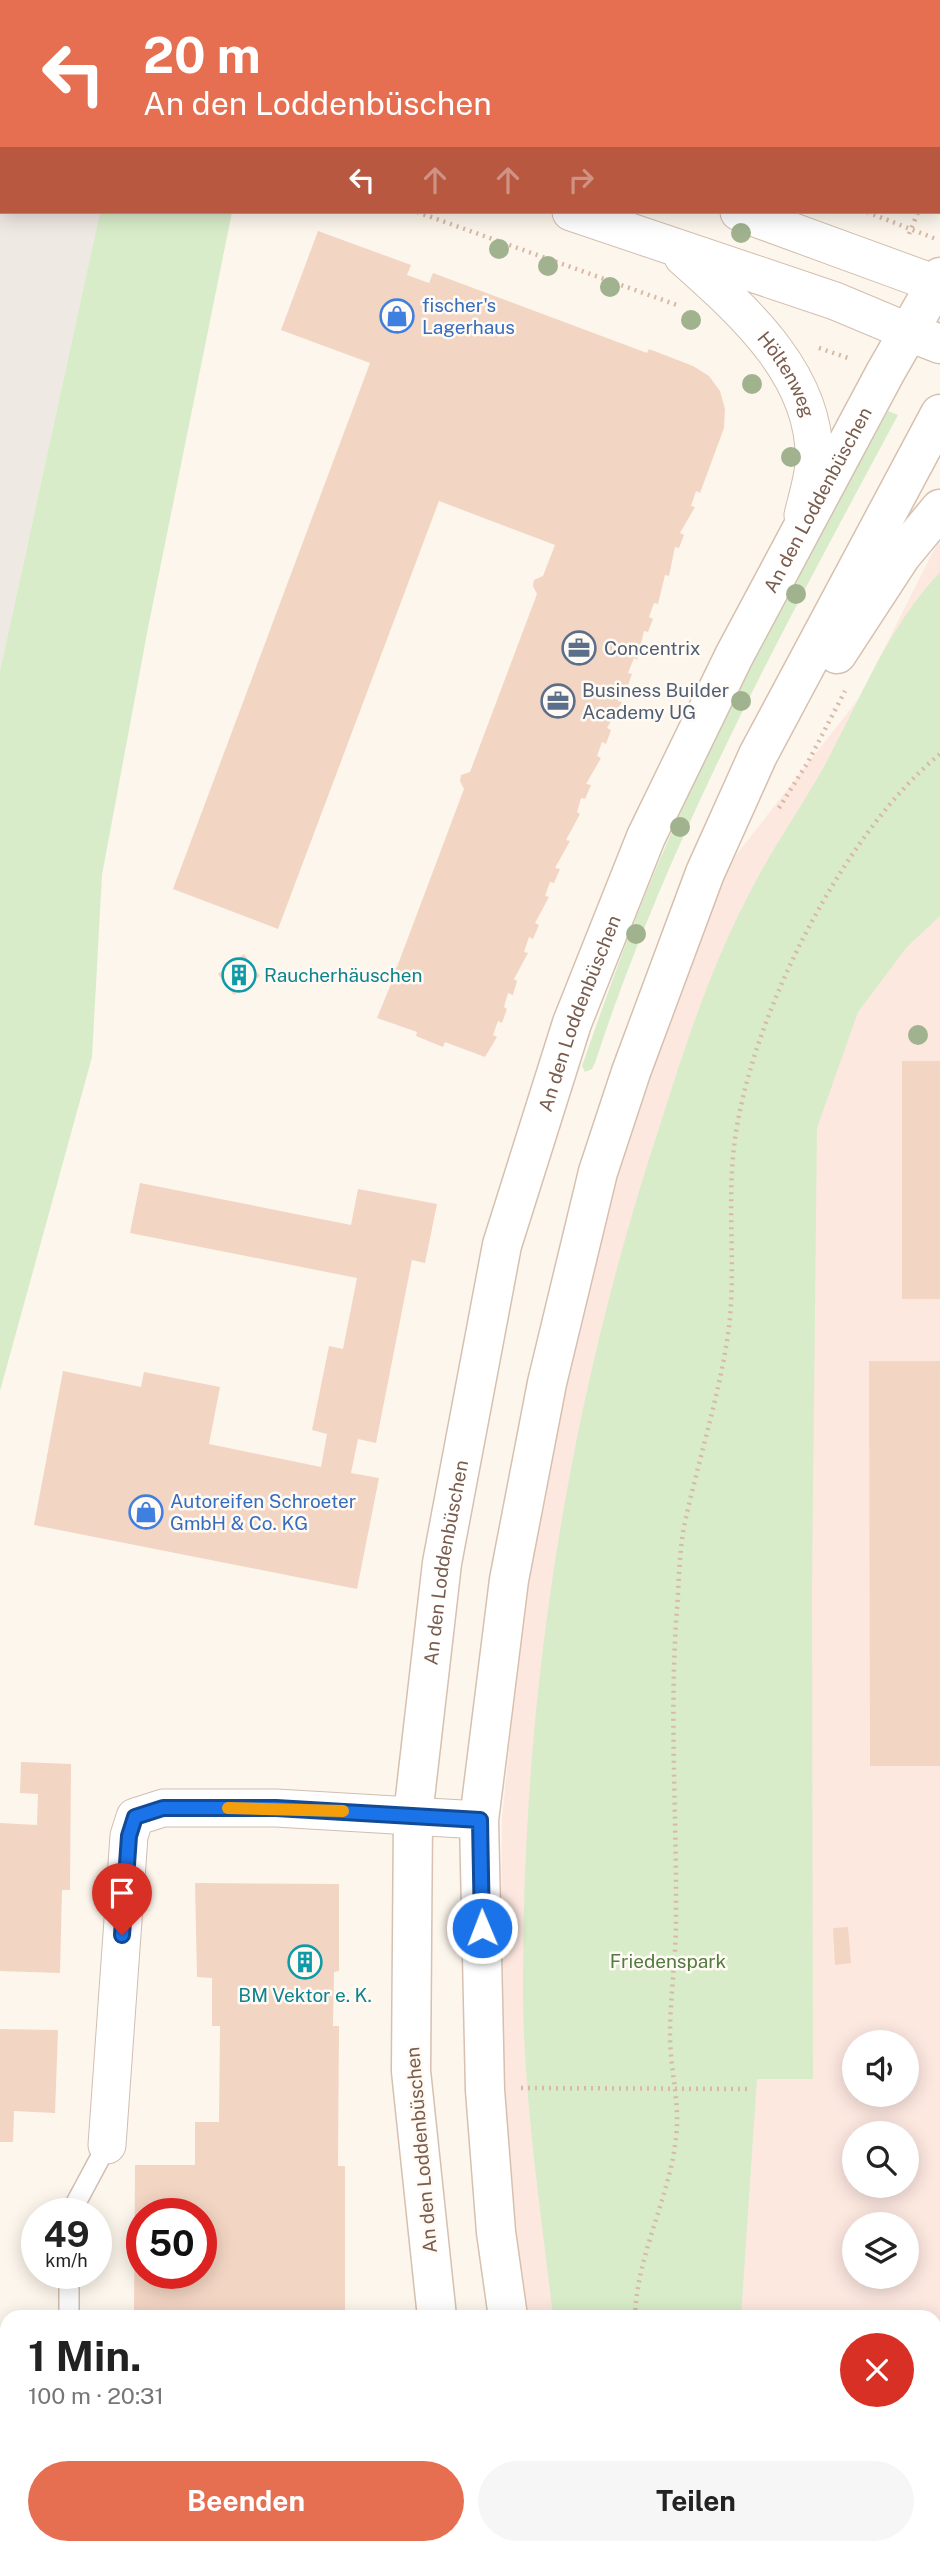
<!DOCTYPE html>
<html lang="de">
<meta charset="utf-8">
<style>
body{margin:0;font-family:"Public Sans",sans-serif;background:#f6f6f6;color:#222;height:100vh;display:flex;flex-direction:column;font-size:26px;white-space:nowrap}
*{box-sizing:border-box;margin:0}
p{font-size:23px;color:#767676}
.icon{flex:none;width:38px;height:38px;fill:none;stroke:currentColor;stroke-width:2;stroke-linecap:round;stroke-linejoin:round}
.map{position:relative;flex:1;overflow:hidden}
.sheet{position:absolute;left:0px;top:2310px;width:942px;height:245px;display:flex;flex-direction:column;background:#fff;border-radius:21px 21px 0 0;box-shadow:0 4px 18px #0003}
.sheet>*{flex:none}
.guide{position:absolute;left:0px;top:0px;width:942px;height:214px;box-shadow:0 4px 18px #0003;background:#e76f51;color:#fff;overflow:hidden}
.buttons{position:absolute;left:842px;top:2030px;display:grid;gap:14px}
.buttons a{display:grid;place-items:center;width:77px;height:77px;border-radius:50%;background:#fff;box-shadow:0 4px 18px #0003;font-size:35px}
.speed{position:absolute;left:21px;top:2198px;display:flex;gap:14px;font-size:35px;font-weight:700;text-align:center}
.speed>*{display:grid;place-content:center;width:91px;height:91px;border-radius:50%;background:#fff;box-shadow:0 4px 18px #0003;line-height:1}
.speed small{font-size:18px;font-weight:400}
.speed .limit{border:10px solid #d22;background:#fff;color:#111}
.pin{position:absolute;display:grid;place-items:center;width:60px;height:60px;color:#fff;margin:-72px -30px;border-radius:50% 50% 50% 0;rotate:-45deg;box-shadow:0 0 7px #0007}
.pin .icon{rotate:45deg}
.me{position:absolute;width:77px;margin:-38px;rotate:359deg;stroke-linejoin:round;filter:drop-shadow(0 0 5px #0008)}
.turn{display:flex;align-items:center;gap:24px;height:147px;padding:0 28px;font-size:32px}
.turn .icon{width:91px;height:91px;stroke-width:2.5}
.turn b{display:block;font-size:49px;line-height:60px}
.lanes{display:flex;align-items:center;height:66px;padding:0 28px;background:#0003;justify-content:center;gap:35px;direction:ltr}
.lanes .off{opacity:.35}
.round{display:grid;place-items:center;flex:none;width:74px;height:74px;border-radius:37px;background:#f6f6f6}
.summary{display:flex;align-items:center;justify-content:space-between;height:119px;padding:0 28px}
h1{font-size:42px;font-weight:700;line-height:52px}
.cta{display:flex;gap:14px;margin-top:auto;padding:14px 28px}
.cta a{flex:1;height:80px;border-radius:42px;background:#e76f51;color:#fff;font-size:28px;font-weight:700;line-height:80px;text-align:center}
.cta a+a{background:#f6f6f6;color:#222}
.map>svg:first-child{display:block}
.residential{fill:#f5e8da}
.commercial{fill:#fde8e0;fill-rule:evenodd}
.industrial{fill:#efe9e4}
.green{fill:#d8ecc9}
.building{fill:#f3d5c3;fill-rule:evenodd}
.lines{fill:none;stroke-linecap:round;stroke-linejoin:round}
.lane-casing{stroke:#d1beb0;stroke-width:22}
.street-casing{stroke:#d1beb0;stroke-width:39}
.secondary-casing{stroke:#d6c0b0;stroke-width:41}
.path{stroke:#d9b8a5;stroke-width:4.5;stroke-dasharray:2 5;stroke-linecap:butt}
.lane{stroke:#fff;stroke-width:19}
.street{stroke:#fff;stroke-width:37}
.secondary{stroke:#fff;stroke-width:38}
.tree{fill:#a0b28e}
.route-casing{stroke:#114b97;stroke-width:18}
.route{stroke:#1a73e8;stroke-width:12}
.slow{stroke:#f59e0b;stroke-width:12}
.labels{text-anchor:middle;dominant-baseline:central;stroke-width:5;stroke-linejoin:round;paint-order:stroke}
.shop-label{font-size:19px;fill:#366cbe;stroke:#fffaf3;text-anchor:start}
.street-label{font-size:19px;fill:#7a5c4d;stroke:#fffaf3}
.service-label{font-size:19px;fill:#4e5e75;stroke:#fffaf3;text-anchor:start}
.culture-label{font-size:19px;fill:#0d838f;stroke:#fffaf3;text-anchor:start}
.park-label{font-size:19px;fill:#537a41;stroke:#fffaf3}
</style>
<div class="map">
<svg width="940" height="2555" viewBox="0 0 940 2555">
<rect width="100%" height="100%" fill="#fdf6ec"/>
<path class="residential" d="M427 0H940V98V2Z
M0 2507H7V2548H420L421 2555H0Z"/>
<path class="commercial" d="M940 538V2555H556L555 2548H934V2317H526L500 2110 502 1818 526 1581 589 1266 614 1170 726 868 859 698ZM854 2042H906V2095H854ZM854 2133H906V2186H854ZM854 2224H906V2277H854Z"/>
<path class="industrial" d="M0 21 2 212H100L0 671Z"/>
<path class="green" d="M100 212H232L148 628 102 875 92 1057 0 1391V671Z
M888 411 898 415C785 626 669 836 595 1063L592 1069 585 1072 582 1066C605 1000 628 935 655 871 722 713 806 562 888 411Z
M940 572V916L907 947 858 1012 817 1128 812 1588 813 2079H757L741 2317H553C541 2211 524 2103 523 1997 521 1702 567 1407 659 1128 684 1049 710 969 748 896 768 855 795 817 818 777 857 709 885 630 940 572Z
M0 2525H7V2548H129V2555H0Z
M581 2548H725V2555H582Z"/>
<path class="building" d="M318 231 411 265 407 275 429 283 433 273 647 353 649 349 693 366 709 376 720 391 725 409 724 428 700 493 696 491 691 506 695 507 680 533 684 535 679 548 675 547 669 576 665 575 658 604 654 603 649 617 653 619 648 632 644 631 637 660 634 658 628 673 632 674 627 688 623 686 618 701 622 702 607 728 611 730 606 744 602 742 597 756 601 758 586 784 591 785 585 799 581 798 577 812 580 814 566 840 570 841 555 868 560 869 554 883 550 882 545 896 549 897 535 923 539 925 533 939 529 937 524 952 528 953 514 979 517 981 513 995 508 993 504 1007 507 1009 502 1023 498 1021 493 1035 497 1037 485 1057 445 1042 443 1047 416 1036 417 1032 377 1018 391 984 387 976 388 971 397 967 464 789 460 781 461 775 470 772 537 594 533 586 534 580 543 576 555 545 439 501 278 929 173 889 370 363 281 330Z
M244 954 260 976 234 995 218 974Z
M902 1061H940V1299H902Z
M140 1183 351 1225 358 1189 437 1204 425 1263 412 1260 376 1443 358 1439 351 1473 379 1478 357 1589 34 1525 63 1371 141 1387 144 1372 220 1387 209 1444 321 1467 327 1434 312 1430 329 1346 343 1349 357 1278 130 1233Z
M869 1361H940V1766H870Z
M21 1762 71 1764 70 1890H62L60 1973 0 1971V1823L37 1825 38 1794 20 1793Z
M195 1883 339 1884V1971L334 1972 333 2026H339L338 2166H345V2317H134L135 2165H195V2122H219L220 2026H212V1978L197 1977ZM142 2214H201V2273H142Z
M848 1927 851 1963 835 1965 833 1928Z
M0 2029 58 2030 55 2113 14 2111 13 2142H0Z
M0 2350H7V2465H0Z"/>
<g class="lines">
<defs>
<path id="lane" d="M70 2214 107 2145
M69 2317V2273"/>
<g id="street">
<path d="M99 0 102 2"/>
<path d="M157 0 162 2"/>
<path d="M594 0 595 2"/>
<path d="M571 212 835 301 909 332"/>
<path d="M739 212 936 284"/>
<path id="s1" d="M683 257C742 310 818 375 814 463 813 480 807 498 803 515"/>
<path d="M107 2145 129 1836 135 1817 163 1808H276L479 1820"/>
</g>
<g id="secondary">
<path d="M909 332 940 344"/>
<path d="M837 654 901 556 940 509"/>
<path id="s2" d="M437 2317 411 2071 413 1815 442 1563 502 1245 572 1023 646 837 734 656 885 373 940 277"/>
<path d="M508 2317 496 2232 485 2090 479 1820 509 1580 547 1383 598 1172 631 1072 705 873 758 755 940 414"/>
<path d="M470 2548 471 2555"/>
<path d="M538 2548 539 2555"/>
</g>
</defs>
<use href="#lane" class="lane-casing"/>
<use href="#street" class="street-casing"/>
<use href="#secondary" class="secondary-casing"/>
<path class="path" d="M256 0 260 2
M0 1 3 2
M417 212 677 305
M867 212 936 239
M909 234 918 212
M819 348 851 359
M779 808 808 762 845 691
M521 2088 747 2089
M635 2317C637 2250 674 2191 677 2125 678 2096 670 2065 670 2035 670 1997 676 1959 676 1921 677 1817 669 1713 677 1609 679 1582 679 1554 684 1527 698 1460 720 1395 729 1327 736 1267 727 1207 734 1147 748 1022 842 834 940 754
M661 2548V2555"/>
<use href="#lane" class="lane"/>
<use href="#street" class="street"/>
<use href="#secondary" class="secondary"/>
</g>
<g class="tree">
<circle cx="741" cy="233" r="10"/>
<circle cx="499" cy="249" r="10"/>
<circle cx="548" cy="266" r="10"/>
<circle cx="610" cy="287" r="10"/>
<circle cx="691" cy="320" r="10"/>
<circle cx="752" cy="384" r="10"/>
<circle cx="791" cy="457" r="10"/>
<circle cx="796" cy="594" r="10"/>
<circle cx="741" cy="701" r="10"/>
<circle cx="680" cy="827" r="10"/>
<circle cx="636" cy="934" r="10"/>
<circle cx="918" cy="1035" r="10"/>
</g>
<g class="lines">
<defs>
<path id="route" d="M122 1935 129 1836 135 1817 163 1808H276L480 1820 482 1928"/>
</defs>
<use href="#route" class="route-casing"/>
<use href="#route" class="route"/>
<path class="slow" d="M228 1808 343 1811"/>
</g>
<defs>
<symbol id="shop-ring" viewBox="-11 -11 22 22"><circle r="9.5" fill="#fffaf3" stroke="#3f7fe0" stroke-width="1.5"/><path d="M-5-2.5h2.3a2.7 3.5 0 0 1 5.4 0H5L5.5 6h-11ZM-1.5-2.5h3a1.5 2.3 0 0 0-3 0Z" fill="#3f7fe0"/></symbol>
<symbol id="office-ring" viewBox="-11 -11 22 22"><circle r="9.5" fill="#fffaf3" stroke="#5c6f8a" stroke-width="1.5"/><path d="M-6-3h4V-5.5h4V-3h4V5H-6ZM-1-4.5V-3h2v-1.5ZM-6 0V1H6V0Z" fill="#5c6f8a"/></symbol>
<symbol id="building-ring" viewBox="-11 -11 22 22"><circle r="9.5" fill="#fffaf3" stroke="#0f9aa8" stroke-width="1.5"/><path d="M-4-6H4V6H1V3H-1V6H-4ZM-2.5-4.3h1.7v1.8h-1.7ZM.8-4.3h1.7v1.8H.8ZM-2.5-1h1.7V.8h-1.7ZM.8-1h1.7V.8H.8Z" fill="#0f9aa8"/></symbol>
</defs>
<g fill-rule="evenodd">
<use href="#shop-ring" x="378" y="297" width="38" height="38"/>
<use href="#office-ring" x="560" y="629" width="38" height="38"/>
<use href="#office-ring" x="539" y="682" width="38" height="38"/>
<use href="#building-ring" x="220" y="956" width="38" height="38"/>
<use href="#shop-ring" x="127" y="1493" width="38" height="38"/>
<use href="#building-ring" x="286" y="1943" width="38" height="38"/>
</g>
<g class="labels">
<g class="shop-label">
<text x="422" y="305">fischer's<tspan x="422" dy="22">Lagerhaus</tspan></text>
<text x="170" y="1501">Autoreifen Schroeter<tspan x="170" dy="22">GmbH &amp; Co. KG</tspan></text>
</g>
<g class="street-label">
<text stroke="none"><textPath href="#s1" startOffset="158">Höltenweg</textPath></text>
<text stroke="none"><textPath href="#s2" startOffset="1892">An den Loddenbüschen</textPath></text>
<text stroke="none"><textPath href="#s2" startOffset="1325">An den Loddenbüschen</textPath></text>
<text stroke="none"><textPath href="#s2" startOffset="758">An den Loddenbüschen</textPath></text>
<text transform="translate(421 2150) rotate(-95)">An den Loddenbüschen</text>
</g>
<g class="service-label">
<text x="604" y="648">Concentrix</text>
<text x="582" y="690">Business Builder<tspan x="582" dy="22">Academy UG</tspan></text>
</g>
<g class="culture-label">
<text x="264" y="975">Raucherhäuschen</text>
<text x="305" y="1995" text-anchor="middle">BM Vektor e. K.</text>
</g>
<g class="park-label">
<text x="668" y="1961">Friedenspark</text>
</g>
</g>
</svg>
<div class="buttons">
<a><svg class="icon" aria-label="sound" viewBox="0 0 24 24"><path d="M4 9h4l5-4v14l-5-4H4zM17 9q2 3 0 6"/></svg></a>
<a><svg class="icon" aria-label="search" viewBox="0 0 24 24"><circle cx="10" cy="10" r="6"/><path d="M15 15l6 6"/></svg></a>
<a><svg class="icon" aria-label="layers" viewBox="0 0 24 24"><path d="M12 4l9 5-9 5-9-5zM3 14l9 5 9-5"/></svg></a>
</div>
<div class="speed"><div>49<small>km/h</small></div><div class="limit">50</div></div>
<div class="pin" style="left:122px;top:1935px;background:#d93025"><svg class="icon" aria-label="arrive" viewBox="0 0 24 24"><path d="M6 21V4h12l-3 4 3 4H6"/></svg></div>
<svg class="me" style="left:482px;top:1928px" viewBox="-20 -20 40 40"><circle r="17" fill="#1a73e8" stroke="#fff" stroke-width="3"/><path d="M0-11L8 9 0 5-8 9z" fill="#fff"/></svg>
<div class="guide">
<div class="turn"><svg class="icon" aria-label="left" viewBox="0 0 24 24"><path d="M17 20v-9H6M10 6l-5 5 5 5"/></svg><div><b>20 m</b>An den Loddenbüschen</div></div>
<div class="lanes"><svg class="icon" aria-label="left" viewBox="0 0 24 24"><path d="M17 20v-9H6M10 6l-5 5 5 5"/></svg><svg class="icon off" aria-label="ahead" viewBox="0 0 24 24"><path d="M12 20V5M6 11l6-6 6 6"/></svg><svg class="icon off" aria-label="ahead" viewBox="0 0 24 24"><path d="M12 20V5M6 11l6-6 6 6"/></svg><svg class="icon off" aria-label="right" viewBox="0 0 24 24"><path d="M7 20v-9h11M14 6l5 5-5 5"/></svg></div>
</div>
<section class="sheet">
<div class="summary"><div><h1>1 Min.</h1><p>100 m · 20:31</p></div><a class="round" style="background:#d93025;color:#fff"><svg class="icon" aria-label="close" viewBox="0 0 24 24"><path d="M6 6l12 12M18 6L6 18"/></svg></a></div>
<div class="cta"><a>Beenden</a><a>Teilen</a></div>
</section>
</div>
